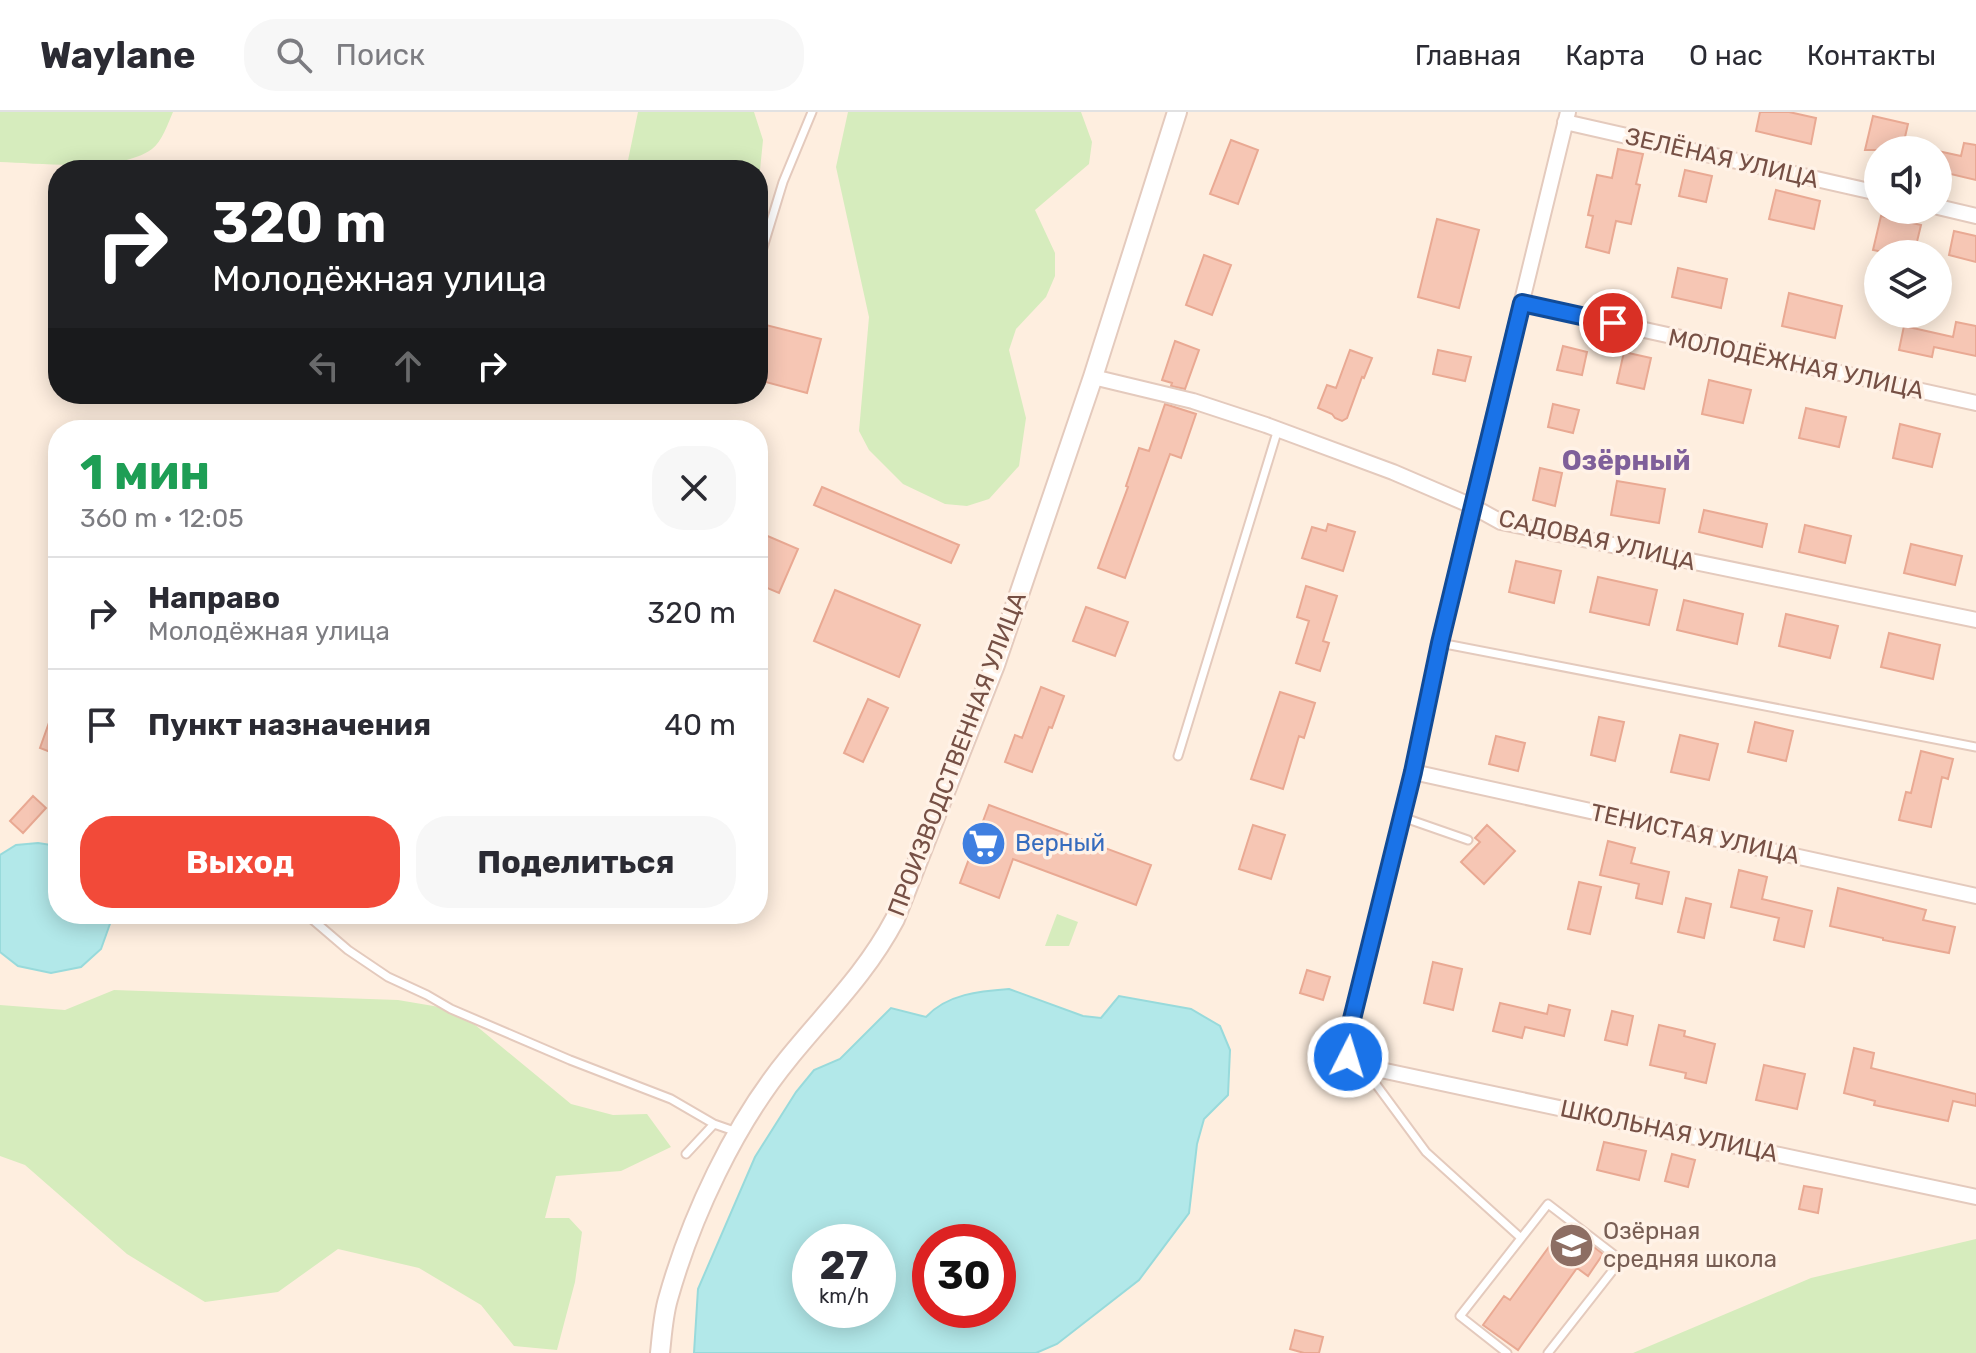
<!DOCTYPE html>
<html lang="ru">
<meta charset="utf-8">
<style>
body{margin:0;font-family:Rubik,sans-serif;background:#f7f7f7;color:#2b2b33;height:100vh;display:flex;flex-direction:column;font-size:30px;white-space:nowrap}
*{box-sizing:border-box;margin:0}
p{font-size:26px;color:#7c7c81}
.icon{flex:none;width:44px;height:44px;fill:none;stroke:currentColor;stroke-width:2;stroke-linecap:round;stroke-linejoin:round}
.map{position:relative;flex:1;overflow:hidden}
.drawer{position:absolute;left:48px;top:308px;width:720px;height:504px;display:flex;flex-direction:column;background:#fff;border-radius:32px;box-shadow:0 4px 20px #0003}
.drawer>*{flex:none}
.top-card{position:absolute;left:48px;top:48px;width:720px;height:244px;border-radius:32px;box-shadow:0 4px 20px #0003;background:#202124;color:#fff;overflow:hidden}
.controls{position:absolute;left:1864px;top:24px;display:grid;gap:16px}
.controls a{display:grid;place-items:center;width:88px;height:88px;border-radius:50%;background:#fff;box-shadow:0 4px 20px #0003;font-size:40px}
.speed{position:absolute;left:792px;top:1112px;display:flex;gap:16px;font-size:40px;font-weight:700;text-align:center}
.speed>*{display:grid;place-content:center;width:104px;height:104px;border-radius:50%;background:#fff;box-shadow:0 4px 20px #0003;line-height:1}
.speed small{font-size:20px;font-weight:400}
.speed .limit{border:12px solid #d22;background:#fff;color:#111}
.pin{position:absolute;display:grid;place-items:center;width:68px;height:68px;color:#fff;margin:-34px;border:4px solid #fff;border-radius:50%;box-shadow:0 2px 8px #0007}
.me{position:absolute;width:88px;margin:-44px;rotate:5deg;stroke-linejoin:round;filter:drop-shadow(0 0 6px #0008)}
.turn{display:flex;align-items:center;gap:28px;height:168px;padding:0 32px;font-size:36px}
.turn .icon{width:104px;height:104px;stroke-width:2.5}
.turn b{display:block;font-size:56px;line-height:68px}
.lanes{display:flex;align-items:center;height:76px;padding:0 32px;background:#0003;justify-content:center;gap:40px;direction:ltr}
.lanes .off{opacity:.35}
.round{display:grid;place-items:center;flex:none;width:84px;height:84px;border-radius:32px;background:#f7f7f7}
.overview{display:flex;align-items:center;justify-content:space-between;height:136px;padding:0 32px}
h1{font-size:48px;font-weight:700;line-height:60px;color:#1e9e55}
.action{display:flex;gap:16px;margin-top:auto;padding:16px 32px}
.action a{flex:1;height:92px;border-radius:32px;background:#f24a39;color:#fff;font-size:32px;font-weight:700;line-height:92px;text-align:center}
.action a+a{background:#f7f7f7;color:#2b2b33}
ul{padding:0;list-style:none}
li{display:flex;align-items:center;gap:24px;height:112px;padding:0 32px;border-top:2px solid #e1e1e2}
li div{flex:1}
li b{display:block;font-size:30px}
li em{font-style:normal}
header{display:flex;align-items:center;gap:48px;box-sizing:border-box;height:112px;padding:0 40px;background:#fff;border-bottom:2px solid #e1e1e2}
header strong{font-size:38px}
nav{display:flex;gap:44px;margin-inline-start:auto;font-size:28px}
.search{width:560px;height:72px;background:#f7f7f7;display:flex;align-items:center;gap:20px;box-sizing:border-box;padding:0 28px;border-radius:32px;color:#7c7c81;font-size:30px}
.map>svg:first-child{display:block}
.green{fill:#d6ecbd}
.water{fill:#b2e8e9;stroke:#98dadb;stroke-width:2;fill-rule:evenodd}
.building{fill:#f6c6b4;stroke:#e9a993;stroke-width:2}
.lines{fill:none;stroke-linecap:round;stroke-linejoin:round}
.service-casing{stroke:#e4cabd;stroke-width:11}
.minor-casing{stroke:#e4cabd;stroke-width:18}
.tertiary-casing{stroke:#e4cabd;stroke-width:22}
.service{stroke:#fff;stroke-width:7}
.minor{stroke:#fff;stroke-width:14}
.tertiary{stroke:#fff;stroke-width:18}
.route-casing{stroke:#114b97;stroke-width:20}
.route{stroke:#1a73e8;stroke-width:14}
.labels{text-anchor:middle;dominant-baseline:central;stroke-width:7;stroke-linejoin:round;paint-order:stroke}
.street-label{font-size:24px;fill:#765045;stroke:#fff2e7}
.shop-label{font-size:24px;fill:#366cbe;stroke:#fff2e7;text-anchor:start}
.education-label{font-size:24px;fill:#785e54;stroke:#fff2e7;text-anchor:start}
.quarter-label{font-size:28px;font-weight:bold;fill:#7f609a;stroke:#fff2e7}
</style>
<header>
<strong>Waylane</strong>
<div class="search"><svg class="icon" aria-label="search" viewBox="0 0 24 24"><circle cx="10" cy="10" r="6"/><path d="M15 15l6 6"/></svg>Поиск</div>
<nav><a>Главная</a><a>Карта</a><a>О нас</a><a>Контакты</a></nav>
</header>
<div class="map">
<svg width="1976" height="1241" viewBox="0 0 1976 1241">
<rect width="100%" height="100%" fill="#feeedf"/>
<path class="green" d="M0 0H173C168 11 162 30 152 37 120 61 39 51 0 50Z
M638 0H754L763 28 758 78V58H626Z
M848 0H1081L1092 30 1089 52 1035 98 1055 141V164L1046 185 1016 217 1009 238 1026 306 1019 354 989 387 967 394 945 392 903 372 869 338 859 319 869 205 836 55Z
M1057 802 1078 810 1069 834H1045Z
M114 878 398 888 457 898 571 992 613 1003 647 1002 671 1035 621 1059 556 1064 545 1106H569L582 1120 575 1170 557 1238 514 1234 481 1193 419 1156 338 1137 278 1180 205 1190 127 1142 25 1053 0 1044V893L65 898Z
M1976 1127V1241H1633L1811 1166Z"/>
<path class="water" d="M38 731 58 734V802H110L111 809 101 837 81 855 51 861 18 854 0 840V743L16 733Z
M1009 877 1083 904 1101 906 1119 884 1191 897 1220 914 1230 938 1228 983 1204 1007 1197 1032 1189 1101 1139 1168 1057 1232 1036 1241H694L698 1177 755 1045 796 980 814 958 840 947 891 896 926 905C947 882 980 879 1009 877ZM810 1130H878V1198H810ZM930 1130H998V1198H930Z"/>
<path class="building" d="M1760 0H1789L1816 6 1811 32 1756 19Z
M1873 4 1908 12 1902 38H1865Z
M1231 28 1258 38 1238 92 1210 82Z
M1964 31 1976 33V68L1938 59V39L1961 44Z
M1618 37 1643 42 1636 72 1640 73 1631 112 1616 109 1609 141 1586 135 1593 104 1588 103 1597 63 1612 66Z
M1685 58 1712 64 1706 90 1679 84Z
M1776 78 1820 89 1814 117 1769 107Z
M1881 104 1921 113 1914 142H1893L1873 138Z
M1437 107 1479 118 1459 196 1418 185Z
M1954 119 1976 124V150L1949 143Z
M1204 143 1231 153 1212 203 1186 193Z
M1678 156 1727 167 1721 196 1672 185Z
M1789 181 1842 194 1835 226 1782 214Z
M1956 210 1976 214V244L1934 235 1932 245 1899 238 1904 214 1953 225Z
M758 211 821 227 807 281 758 268Z
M1175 229 1199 238 1185 277 1171 274 1172 271 1162 268Z
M1563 234 1587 240 1582 263 1557 258Z
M1350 238 1372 246 1364 266 1362 265 1347 306 1342 309 1335 306 1332 302 1318 296 1327 273 1336 276Z
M1438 238 1471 245 1465 269 1433 262Z
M1624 240 1651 246 1644 277 1617 271Z
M1709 268 1751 278 1743 311 1702 302Z
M1165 292 1196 302 1181 346 1170 342 1125 466 1098 456 1128 375 1126 374 1139 336 1149 339Z
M1553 292 1579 298 1573 321 1548 315Z
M1806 296 1846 305 1839 335 1799 326Z
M1900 312 1940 322 1932 355 1893 346Z
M1540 356 1562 361 1555 394 1533 388Z
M1617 369 1665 377 1659 411 1611 403Z
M822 375 959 433 951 451 814 393Z
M1704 398 1767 412 1762 435 1699 420Z
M1328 412 1355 420 1343 459 1302 446 1312 415 1326 419Z
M1805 413 1851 424 1845 451 1799 440Z
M758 420 798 437 779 481 758 472Z
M1911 432 1962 444 1955 473 1904 461Z
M1516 449 1561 459 1554 491 1509 480Z
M1598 465 1657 478 1649 513 1590 500Z
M1306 474 1337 484 1323 529 1329 531 1320 559 1296 551 1309 509 1297 505Z
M835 478 920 513 899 565 814 529Z
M1684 488 1743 502 1737 532 1677 518Z
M1086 495 1128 510 1115 544 1073 529Z
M1786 502 1838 514 1830 546 1779 534Z
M1889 521 1940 533 1933 567 1881 555Z
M1041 575 1064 584 1052 616 1049 615 1032 660 1005 650 1015 623 1022 626Z
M1280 580 1315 591 1304 626 1299 624 1283 677 1251 667Z
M868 587 888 596 863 650 844 641Z
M56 591 58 592V643L40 636Z
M1599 605 1624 610 1615 649 1591 643Z
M1755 610 1793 619 1786 649 1748 640Z
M1680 623 1718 632 1709 668 1671 660Z
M1496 624 1525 631 1518 659 1489 652Z
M1921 639 1953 647 1948 667 1942 665 1931 715 1899 708 1906 680 1911 681Z
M33 684 46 696 23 721 10 709Z
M989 693 1151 753 1136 793 1013 747 999 786 960 771Z
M1253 713 1285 723 1271 767 1239 757Z
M1487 713 1515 739 1484 772 1461 750 1480 730 1475 726Z
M1608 729 1635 736 1631 751 1669 760 1662 792 1636 786 1639 772 1600 763Z
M1739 758 1767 765 1762 787 1812 799 1804 835 1774 828 1779 806 1731 795Z
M1579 770 1601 775 1590 822 1568 817Z
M1838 776 1926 798 1923 808 1955 815 1949 841 1883 828V826L1830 814Z
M1686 786 1711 792 1704 826 1678 820Z
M1433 850 1462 857 1453 898 1424 891Z
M1307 858 1330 865 1323 888 1300 881Z
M1500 891 1547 902 1549 893 1570 898 1564 924 1525 915 1522 926 1493 919Z
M1612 899 1633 904 1627 933 1605 928Z
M1659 913 1685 919 1684 924 1715 932 1706 971 1685 966 1686 961 1650 953Z
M1854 936 1874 941 1871 956 1976 982V994L1953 989 1948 1009 1874 993 1875 989 1844 981Z
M1764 953 1805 962 1797 997 1756 988Z
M1604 1030 1646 1039 1639 1068 1597 1058Z
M1672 1042 1695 1048 1688 1075 1665 1069Z
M1804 1074 1822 1077 1818 1101 1799 1097Z
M1565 1113 1603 1142 1588 1164 1577 1156 1518 1238 1483 1213 1504 1184 1510 1188Z
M1295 1218 1323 1225 1319 1241H1304L1290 1237Z"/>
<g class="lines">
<defs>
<path id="service" d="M758 152 783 70 812 0
M1440 531 1976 635
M1178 644 1278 317
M1402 705 1468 728
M306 802 348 838 388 865 427 883 451 897 570 948 671 987 714 1012
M1364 956 1426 1040 1521 1126
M686 1042 714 1012 737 1020
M1507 1241 1460 1204 1548 1092 1621 1148 1548 1241"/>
<path id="minor" d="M1568 0 1472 394 1440 531 1413 660 1351 911 1348 945 1362 954 1976 1085
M1565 10 1878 81
M1938 95 1976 104
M1522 191 1976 291
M1093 265 1193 289 1266 313 1393 360 1472 394 1501 410 1976 508
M1413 660 1976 784"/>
<path id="tertiary" d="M660 1241C662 1223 663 1204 668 1187 691 1105 734 1013 788 947 826 900 866 862 895 807L995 553 1093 265 1177 0"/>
</defs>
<use href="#service" class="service-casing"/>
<use href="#minor" class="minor-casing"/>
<use href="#tertiary" class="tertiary-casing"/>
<use href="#service" class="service"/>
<use href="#minor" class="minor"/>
<use href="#tertiary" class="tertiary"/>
</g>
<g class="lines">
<defs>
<path id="route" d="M1348 945 1351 911 1413 660 1440 531 1522 191 1613 211"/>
</defs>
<use href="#route" class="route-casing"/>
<use href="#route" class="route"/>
</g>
<defs>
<symbol id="supermarket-disc" viewBox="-11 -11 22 22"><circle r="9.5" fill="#3f7fe0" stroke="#fff2e7"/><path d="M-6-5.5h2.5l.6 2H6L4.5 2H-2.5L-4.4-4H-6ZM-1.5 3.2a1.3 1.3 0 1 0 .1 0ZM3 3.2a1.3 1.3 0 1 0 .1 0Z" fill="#fff"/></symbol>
<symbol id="school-disc" viewBox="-11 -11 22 22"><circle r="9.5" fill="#8d6e63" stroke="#fff2e7"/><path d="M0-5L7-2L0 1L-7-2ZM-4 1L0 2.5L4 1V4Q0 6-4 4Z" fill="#fff"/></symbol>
</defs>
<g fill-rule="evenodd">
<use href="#supermarket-disc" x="958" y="706" width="51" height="51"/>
<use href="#school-disc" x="1546" y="1108" width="51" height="51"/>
</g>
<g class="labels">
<g class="street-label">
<text transform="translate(1722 46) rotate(13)">ЗЕЛЁНАЯ УЛИЦА</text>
<text transform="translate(1796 252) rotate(12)">МОЛОДЁЖНАЯ УЛИЦА</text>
<text transform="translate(1597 428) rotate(13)">САДОВАЯ УЛИЦА</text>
<text transform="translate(957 642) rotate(-69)">ПРОИЗВОДСТВЕННАЯ УЛИЦА</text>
<text transform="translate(1695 722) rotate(12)">ТЕНИСТАЯ УЛИЦА</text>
<text transform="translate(1669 1019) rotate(12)">ШКОЛЬНАЯ УЛИЦА</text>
</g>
<g class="shop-label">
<text x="1015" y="731">Верный</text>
</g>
<g class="education-label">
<text x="1603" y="1119">Озёрная<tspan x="1603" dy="28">средняя школа</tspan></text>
</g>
<g class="quarter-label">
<text x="1626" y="348">Озёрный</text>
</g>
</g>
</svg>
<div class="controls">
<a><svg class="icon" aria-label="sound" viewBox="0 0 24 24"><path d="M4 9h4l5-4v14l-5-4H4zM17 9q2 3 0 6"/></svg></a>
<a><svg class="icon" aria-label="layers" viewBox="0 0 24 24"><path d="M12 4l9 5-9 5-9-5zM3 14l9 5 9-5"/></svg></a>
</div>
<div class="speed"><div>27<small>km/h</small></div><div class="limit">30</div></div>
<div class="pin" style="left:1613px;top:211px;background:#d93025"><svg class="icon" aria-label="arrive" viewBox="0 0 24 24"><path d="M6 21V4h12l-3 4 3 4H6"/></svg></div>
<svg class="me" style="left:1348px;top:945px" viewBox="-20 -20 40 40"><circle r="17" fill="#1a73e8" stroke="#fff" stroke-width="3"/><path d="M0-11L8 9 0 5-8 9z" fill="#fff"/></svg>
<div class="top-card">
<div class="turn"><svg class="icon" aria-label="right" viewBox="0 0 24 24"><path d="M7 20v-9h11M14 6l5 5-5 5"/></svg><div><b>320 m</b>Молодёжная улица</div></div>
<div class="lanes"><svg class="icon off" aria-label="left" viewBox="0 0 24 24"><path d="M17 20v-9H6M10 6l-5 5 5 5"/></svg><svg class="icon off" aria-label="ahead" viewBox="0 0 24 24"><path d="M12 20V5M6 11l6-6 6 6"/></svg><svg class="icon" aria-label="right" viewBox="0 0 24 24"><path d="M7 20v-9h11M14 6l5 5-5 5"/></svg></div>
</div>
<section class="drawer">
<div class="overview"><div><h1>1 мин</h1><p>360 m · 12:05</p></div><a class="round"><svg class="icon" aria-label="close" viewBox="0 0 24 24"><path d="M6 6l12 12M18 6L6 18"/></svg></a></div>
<ul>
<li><svg class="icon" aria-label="right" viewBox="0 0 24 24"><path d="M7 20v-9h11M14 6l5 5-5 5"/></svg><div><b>Направо</b><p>Молодёжная улица</p></div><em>320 m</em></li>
<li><svg class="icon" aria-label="arrive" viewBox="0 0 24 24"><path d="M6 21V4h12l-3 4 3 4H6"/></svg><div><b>Пункт назначения</b></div><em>40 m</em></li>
</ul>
<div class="action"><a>Выход</a><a>Поделиться</a></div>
</section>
</div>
